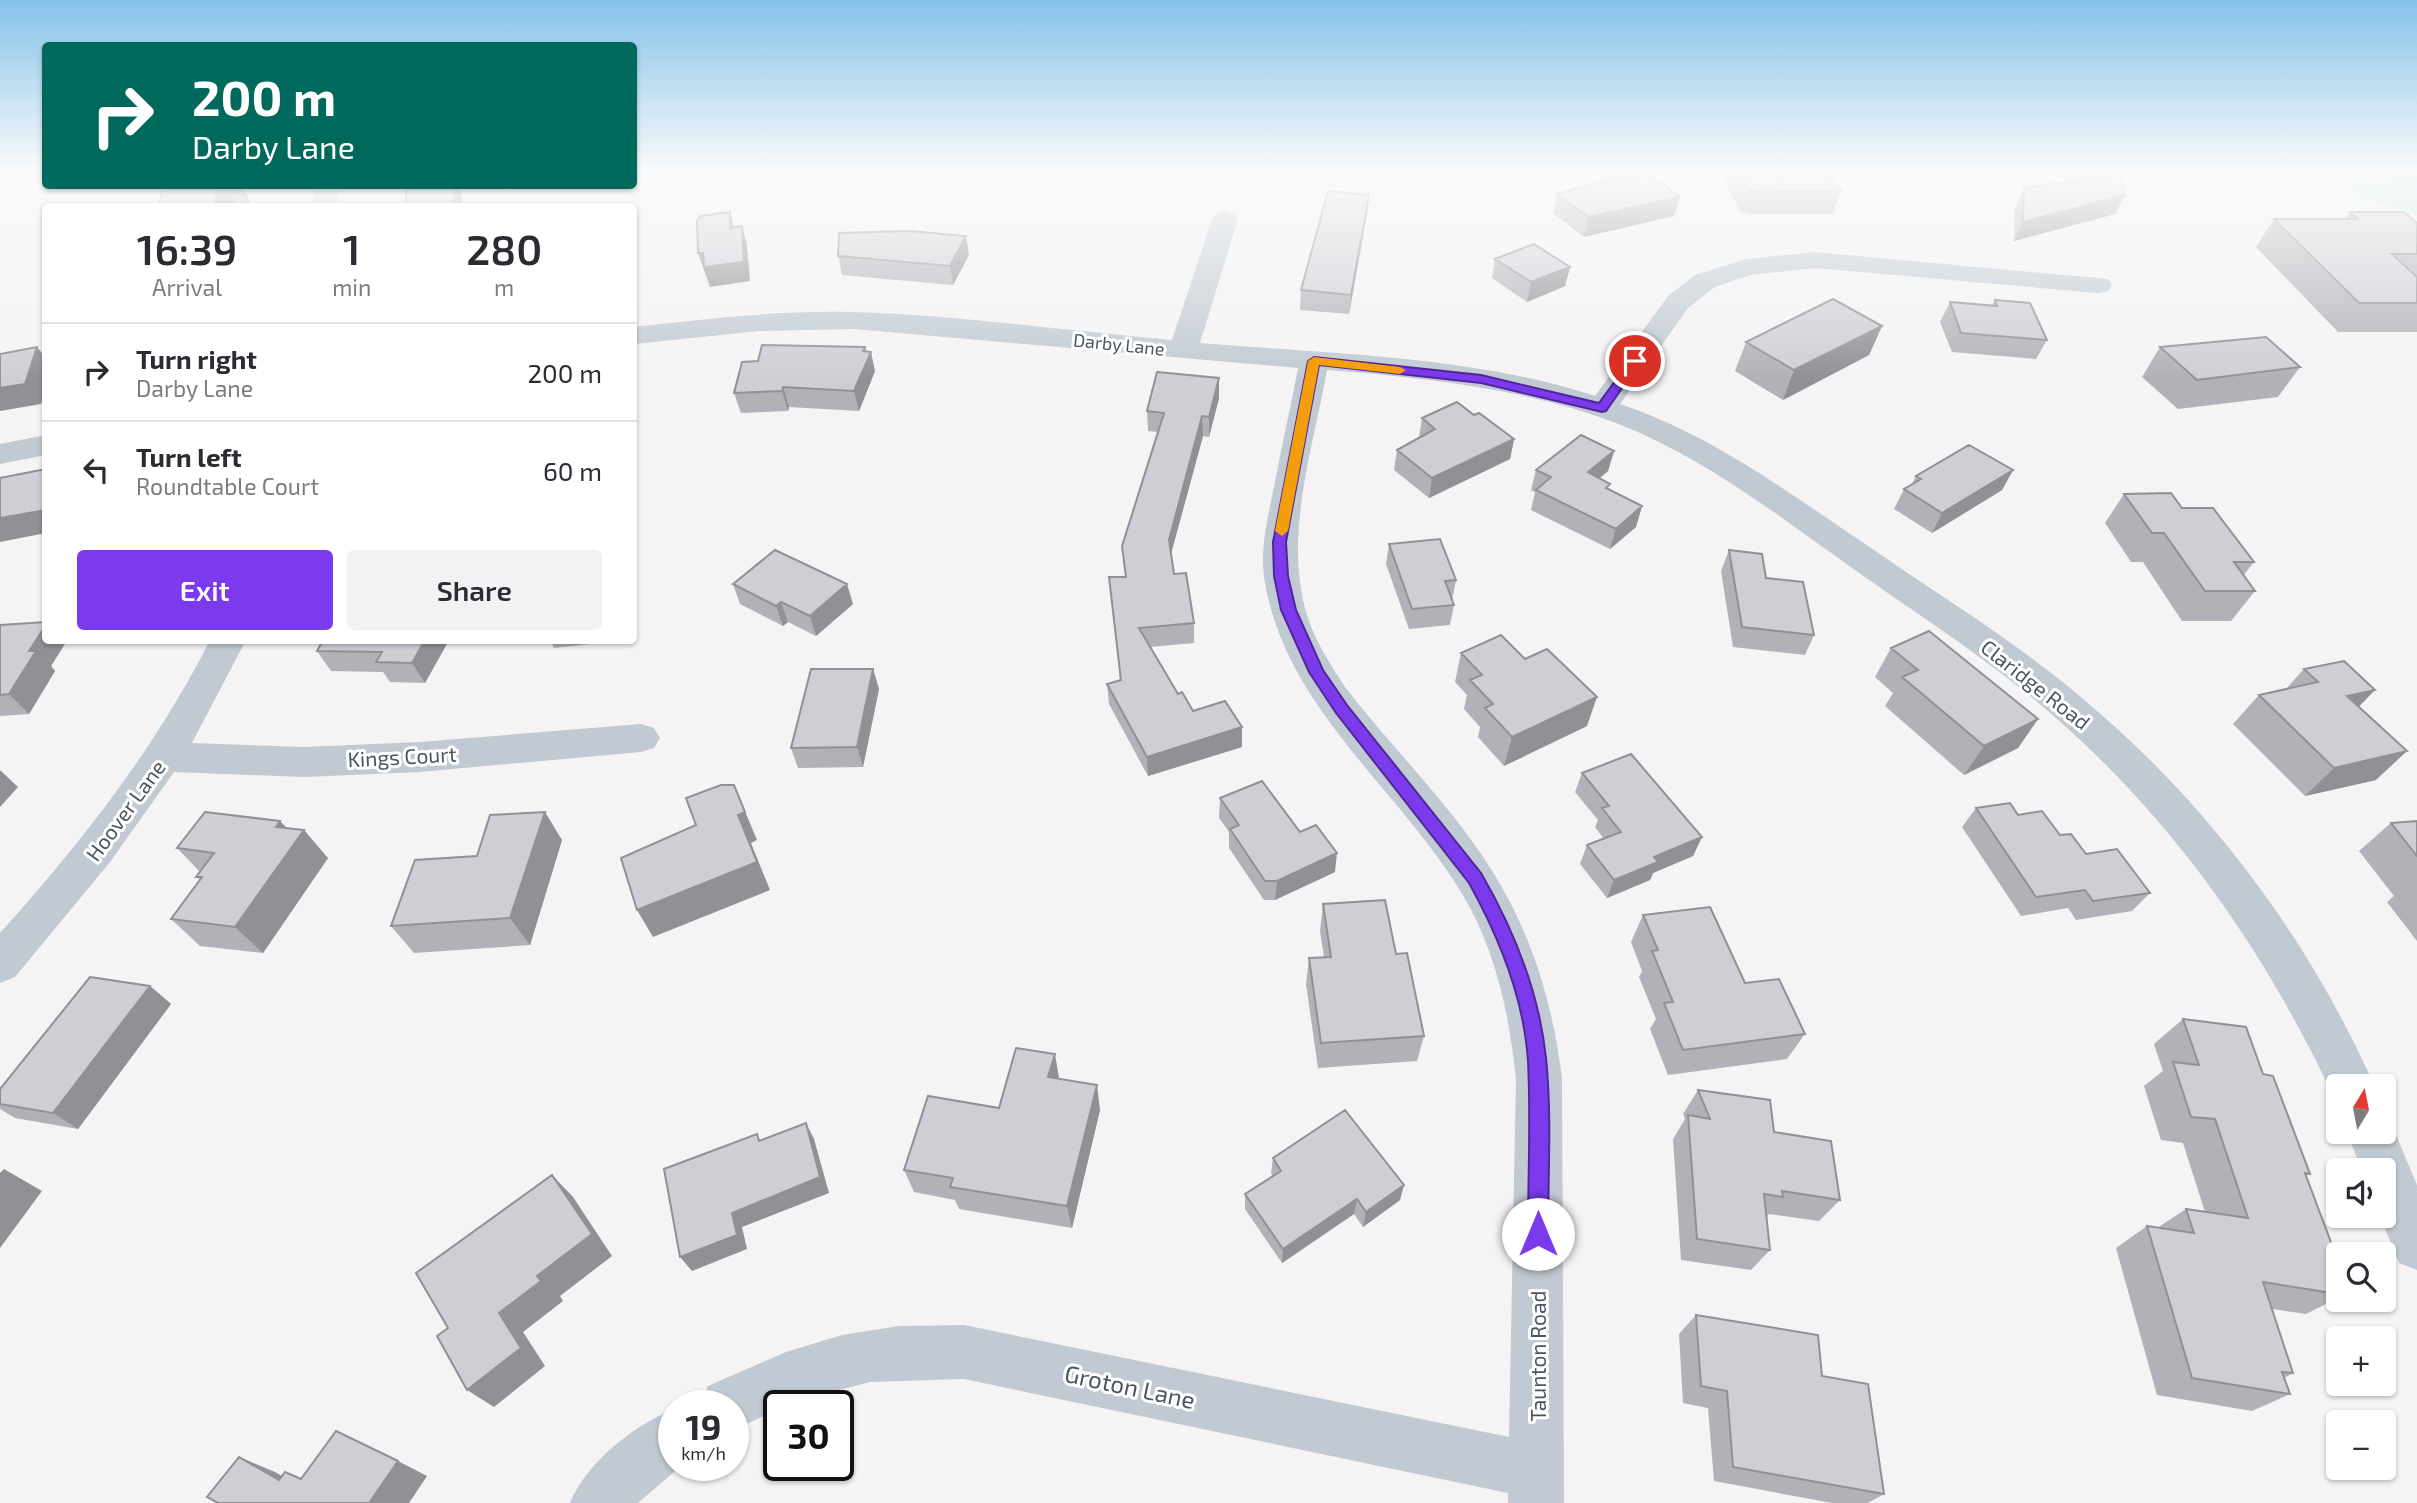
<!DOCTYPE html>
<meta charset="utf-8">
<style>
body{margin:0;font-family:"Exo 2",sans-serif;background:#f2f2f3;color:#2b2b33;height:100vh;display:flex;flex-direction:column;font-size:26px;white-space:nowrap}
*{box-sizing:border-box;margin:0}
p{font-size:23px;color:#7c7c81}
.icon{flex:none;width:38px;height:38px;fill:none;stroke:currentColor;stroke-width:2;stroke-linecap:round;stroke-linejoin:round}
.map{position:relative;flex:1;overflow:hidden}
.sheet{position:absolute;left:42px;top:203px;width:595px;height:441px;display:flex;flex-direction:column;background:#fff;border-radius:7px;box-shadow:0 2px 5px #0004}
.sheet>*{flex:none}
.top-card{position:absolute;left:42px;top:42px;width:595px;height:147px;border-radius:7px;box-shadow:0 2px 5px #0004;background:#00695c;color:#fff;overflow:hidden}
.needle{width:46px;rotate:10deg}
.buttons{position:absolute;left:2326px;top:1074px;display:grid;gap:14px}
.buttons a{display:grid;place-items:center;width:70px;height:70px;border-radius:7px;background:#fff;box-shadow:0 2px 5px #0004;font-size:35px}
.speed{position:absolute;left:658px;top:1390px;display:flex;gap:14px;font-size:35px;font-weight:700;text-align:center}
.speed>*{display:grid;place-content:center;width:91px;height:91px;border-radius:50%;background:#fff;box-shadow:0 2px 5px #0004;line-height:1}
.speed small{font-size:18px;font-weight:400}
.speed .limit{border:4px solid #111;border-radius:10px;background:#fff;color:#111}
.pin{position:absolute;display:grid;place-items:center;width:60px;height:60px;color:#fff;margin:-30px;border:4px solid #fff;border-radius:50%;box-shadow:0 2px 7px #0007}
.me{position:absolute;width:77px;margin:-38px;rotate:0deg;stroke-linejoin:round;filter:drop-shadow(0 0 5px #0008)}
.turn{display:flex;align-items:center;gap:24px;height:147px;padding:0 35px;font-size:32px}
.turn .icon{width:91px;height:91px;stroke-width:2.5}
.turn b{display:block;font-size:49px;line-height:60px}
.eta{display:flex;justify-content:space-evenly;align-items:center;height:119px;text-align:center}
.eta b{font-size:42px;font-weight:600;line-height:49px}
.primary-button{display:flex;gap:14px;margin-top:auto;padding:14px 35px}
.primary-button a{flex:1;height:80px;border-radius:7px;background:#7c3aed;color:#fff;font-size:28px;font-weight:600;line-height:80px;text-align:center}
.primary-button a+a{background:#f2f2f3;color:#2b2b33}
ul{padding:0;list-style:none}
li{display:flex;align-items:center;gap:21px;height:98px;padding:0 35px;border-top:2px solid #e1e1e2}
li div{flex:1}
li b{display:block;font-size:26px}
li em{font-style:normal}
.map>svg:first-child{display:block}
.green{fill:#c3f1d5}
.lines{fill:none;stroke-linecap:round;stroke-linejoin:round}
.river{fill:#90daee;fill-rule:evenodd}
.street{fill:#c1cad2;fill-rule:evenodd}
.wall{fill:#b0b2b7}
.shaded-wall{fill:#909195}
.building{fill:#cdcfd5;stroke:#909195;stroke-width:2}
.route{fill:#7c3aed;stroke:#51269a;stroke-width:2}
.slow{fill:#f59e0b}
.labels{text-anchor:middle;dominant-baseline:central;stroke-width:6;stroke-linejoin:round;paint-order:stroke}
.far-street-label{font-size:18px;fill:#4a5661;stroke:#fff}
.street-label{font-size:21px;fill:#4a5661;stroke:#fff}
.near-street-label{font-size:24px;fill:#4a5661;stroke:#fff}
</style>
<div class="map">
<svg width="2417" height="1503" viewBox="0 0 2417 1503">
<rect width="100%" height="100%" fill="#f5f3f3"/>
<path class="green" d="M2308 170H2417V215L2364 199Z"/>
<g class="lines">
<path class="river" d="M2375 170H2417V191L2382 180Z"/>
<path class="street" d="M315 186H339L337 206H313Z
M1225 211 1234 214 1238 219 1200 343C1331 354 1468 355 1595 396L1668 296 1695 275 1746 259 1815 252 2108 279 2112 285 2108 291 2098 293 1815 268 1750 275 1715 287 1688 308 1620 404C1713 435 1790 494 1871 548 1942 597 2016 642 2082 698 2208 803 2308 937 2375 1087H2338V1103L2336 1102C2268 956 2178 825 2056 718 1991 660 1916 614 1845 563 1772 511 1701 456 1616 423 1524 388 1425 378 1327 370 1313 449 1283 536 1307 615 1315 641 1330 664 1345 687 1392 748 1450 804 1491 869 1532 934 1553 1004 1562 1079L1564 1503H1508V1493L964 1379 870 1382 779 1405V1409L733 1430V1405H700L708 1386 786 1352 842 1335 899 1326 964 1325 1509 1437 1516 1079C1509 1014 1496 949 1461 892 1397 787 1283 705 1264 577 1260 546 1269 512 1275 482 1282 444 1291 406 1298 368L854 329 759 331 634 344V327C706 319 779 310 852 312 959 315 1066 331 1172 340L1212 219 1216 214Z
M46 435V455L0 464V444Z
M210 640H246L192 743 305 747 420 742 641 724 654 728 660 738 654 748 641 752 420 772 305 777 174 772 110 862 15 977 0 983V933C81 843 155 749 210 640Z
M2384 1114 2388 1116 2417 1185V1270L2399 1263 2380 1216H2384V1171H2362L2347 1132H2384Z
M674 1409V1465H682L638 1503H570C586 1463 634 1425 674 1409Z"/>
</g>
<path class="wall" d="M746 170H781L780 172 747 173Z
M1718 170H1828L1841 191 1833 214H1750L1740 211Z
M164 186H243L251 206H242L236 202 235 206H158Z
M2024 188 2125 195 2115 214 2014 241 2015 207Z
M1557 194 1674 216 1584 237 1553 213Z
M1369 195 1367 214 1349 314 1300 310 1301 290Z
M2350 212 2417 223V332H2338L2256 247 2274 219H2345Z
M969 255 953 285 842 275 838 256Z
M1495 259 1570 267 1565 286 1527 302 1492 278Z
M1995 300 2047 340 2036 359 1952 352 1940 322 1950 302 1992 305Z
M1882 326 1869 355 1783 400 1735 371 1746 342Z
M865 347 875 371 859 411 789 407 788 411 741 413 734 393 758 361Z
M2160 347 2300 367 2278 397 2178 409 2142 377Z
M1219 398 1209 437 1203 436 1171 554 1174 574 1194 623V643L1150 647 1178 694 1193 711 1242 747 1148 776 1109 704 1107 684 1120 680 1109 577H1125L1122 546 1158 432 1148 431 1147 411Z
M1474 415 1514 439 1510 459 1429 498 1394 470 1397 450 1419 438 1422 418Z
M1614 451 1608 471 1600 478 1609 489 1642 506 1636 527 1610 549 1531 510 1535 492 1531 490 1536 470Z
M2013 470 2002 490 1932 533 1894 509 1904 489 1912 484 1916 476Z
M2124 494 2182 508 2254 562 2243 576 2255 591 2231 621H2182L2143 562H2131L2105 523Z
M1389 544 1456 580 1452 600 1454 605 1450 625 1409 629 1386 564Z
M1729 550 1814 635 1805 655 1733 647 1721 571Z
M733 584 853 604 816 636 788 622 783 626 740 604Z
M0 625 66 642 51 666 55 671 29 714 0 716Z
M323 640H449L425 683 390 682 383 672 331 671 317 651Z
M550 640H592L591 644 554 648Z
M1891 648 2038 719 2018 748 1964 775 1885 706 1893 693 1875 677Z
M1461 653 1587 726 1504 766 1478 737 1480 727 1464 709 1467 695 1455 682Z
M873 669 879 689 863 767 798 768 791 748Z
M2304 669 2359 707 2376 780 2305 796 2233 724 2259 695 2285 690Z
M1582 773 1702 837 1693 856 1653 873 1650 880 1607 898 1580 864 1587 845 1604 839 1595 827 1598 820 1575 792Z
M1220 798 1300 832 1335 872 1275 900H1264L1229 848V832L1219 818Z
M1976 808 2018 815 2086 854 2150 893 2132 911 2076 920 2068 908 2021 916 1962 827Z
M280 821 287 828 328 858 263 953 200 946 171 919 200 880 196 877 200 872 177 848Z
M2417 821V941L2387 902 2394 896 2359 851 2391 823Z
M562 840 530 945 414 953 391 926 477 856Z
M1323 904 1396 954 1424 1036 1417 1061 1318 1068 1306 984 1309 958 1324 957 1320 931Z
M1643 915 1745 983 1805 1034 1787 1059 1668 1075 1650 1029 1656 1019 1639 977 1642 971 1631 942Z
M150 986 171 1004 78 1129 15 1118 0 1109V1089Z
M2183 1019 2263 1074 2310 1174 2306 1176 2338 1261V1298L2306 1314 2272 1309 2293 1373 2284 1378 2290 1394 2252 1411 2157 1395 2116 1248 2147 1226 2157 1228 2186 1209 2205 1212 2183 1143 2161 1140 2144 1086 2163 1071 2154 1044Z
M1059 1078 1100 1110 1072 1228 959 1209 955 1200 914 1192 904 1170 999 1108Z
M1698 1090 1774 1132 1840 1200 1819 1221 1769 1214 1767 1216 1770 1250 1751 1270 1681 1260 1673 1139 1685 1119 1683 1114Z
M1273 1158 1400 1200 1363 1227 1354 1214 1282 1263 1245 1209V1194L1273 1176 1271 1173Z
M1696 1315 1822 1376 1884 1494 1868 1503H1832L1714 1481 1708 1408 1683 1403 1679 1334Z"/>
<path class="shaded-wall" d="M224 186H226L236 202 235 206H214L217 192Z
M240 186H243L251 206H250L244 196Z
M454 186H461L462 206H454Z
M1369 195 1367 214 1349 314 1351 295Z
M2125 195 2115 214 2014 241 2023 222Z
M1680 197 1674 216 1584 237 1588 217Z
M730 212 735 232 730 228Z
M742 226 747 245 750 281 710 287 698 253Z
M966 236 969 255 953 285 950 266Z
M1570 267 1565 286 1527 302 1531 282Z
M1882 326 1869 355 1783 400 1794 370Z
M37 347 46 358V389L41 404 0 411V388Z
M865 347 868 359 871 352 875 371 859 411 854 391Z
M634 374 636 381V422H634Z
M1219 378V398L1209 437V417Z
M783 387 789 407 788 411 782 391Z
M1202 416 1203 436 1169 561V540Z
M1514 439 1510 459 1429 498 1432 478Z
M1614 451 1608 471 1583 492 1588 472Z
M2013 470 2002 490 1932 533 1942 513Z
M1642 506 1636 527 1610 549 1616 529Z
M46 510V533L0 542V518Z
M847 584 853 604 816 636 810 616Z
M634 596 635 598 634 629Z
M781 602 788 622 783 626 776 606Z
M46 625V640H64L66 642 51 666 55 671 29 714 9 694 29 651Z
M425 640H449L425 683 412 663Z
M873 669 879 689 863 767 857 747Z
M2375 690 2347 719V696Z
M1597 697 1587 726 1504 766 1512 737Z
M2038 719 2018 748 1964 775 1984 746Z
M1242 727V747L1148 776 1147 757Z
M2407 751 2376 780 2305 796 2334 768Z
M0 770 18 787 0 807Z
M734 785 757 840 751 843 770 890 653 937 637 910 738 815Z
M545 812 562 840 530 945 510 918Z
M280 821 297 840 304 830 328 858 263 953 235 927 276 827Z
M1702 837 1693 856 1653 873 1650 880 1607 898 1614 880 1654 857Z
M1337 853 1335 872 1275 900 1277 881Z
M150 986 171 1004 78 1129 53 1113Z
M1055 1054 1059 1078 1053 1102 1048 1077Z
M1097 1085 1100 1110 1072 1228 1067 1206Z
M806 1123 814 1139 829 1193 742 1227 747 1249 692 1271 680 1257 732 1213Z
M4 1169 42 1191 0 1248V1173Z
M552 1175 573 1197 612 1256 560 1296 563 1301 523 1332 545 1366 494 1407 467 1390 499 1313 537 1276Z
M1404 1185 1400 1200 1363 1227 1366 1212Z
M1357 1199 1354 1214 1282 1263 1283 1249Z
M239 1457 275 1472 313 1494 279 1480Z
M398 1461 427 1476 409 1503H369Z"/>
<path class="building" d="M1737 170H1828L1841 191 1757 192 1748 189Z
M1647 173 1680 197 1588 217 1557 194 1627 174 1631 178Z
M2121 174 2125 195 2023 222 2024 188Z
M164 186H224L223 191 217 192 214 206H158Z
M228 186H240L244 196Z
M406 186H454V206H406Z
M1328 191 1369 195 1351 295 1301 290Z
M730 212V228L742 226 744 262 704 267 703 253H698L697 221 700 216Z
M2350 212H2404L2417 223V254H2392L2417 277V303H2359L2274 219H2357Z
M910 231 966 236 950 266 838 256 839 233Z
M1534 244 1570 267 1531 282 1495 259Z
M1833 299 1882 326 1794 370 1746 342Z
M1995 300 2030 303 2047 340 1961 333 1950 302 1997 306Z
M2266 337 2300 367 2197 380 2160 347Z
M762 345 865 347 863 351 871 352 854 391 783 387 782 391 734 393 742 362 758 361Z
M37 347 25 384 0 388V354Z
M1157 372 1219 378 1209 417 1202 416 1169 540 1174 574 1186 573 1194 623 1139 628 1178 694 1182 692 1193 711 1225 701 1242 727 1147 757 1107 684 1121 680 1109 577H1126L1122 546 1164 413 1147 411Z
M1457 402 1474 415 1479 413 1514 439 1432 478 1397 450 1435 429 1422 418Z
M1581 435 1614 451 1588 472 1610 484 1606 488 1642 506 1616 529 1536 490 1551 477 1536 470Z
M1969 445 2013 470 1942 513 1904 489 1921 479 1916 476Z
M46 469V510L0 518V478Z
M2171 493 2182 508H2213L2254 562H2234L2255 591H2205L2164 533H2152L2124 494Z
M1440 539 1456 580 1445 581 1454 605 1412 609 1389 544Z
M775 550 847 584 810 616 781 602 776 606 733 584Z
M1729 550 1762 554 1766 578 1803 582 1814 635 1742 627Z
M46 622V625L29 651H36L9 694 0 695V625Z
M1929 631 2038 719 1984 746 1902 677 1918 670 1891 648Z
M1501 635 1525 659 1547 649 1597 697 1512 737 1485 708 1493 704 1470 680 1482 675 1461 653Z
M323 640H425L412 663 376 662 382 652 317 651Z
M2344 661 2375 690 2347 696 2407 751 2334 768 2259 695 2318 682 2304 669Z
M811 669H873L857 747 791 748Z
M1631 754 1702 837 1654 857 1658 862 1614 880 1587 845 1621 832 1602 808 1609 806 1582 773Z
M1262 781 1300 832 1316 825 1337 853 1277 881H1265L1230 829 1239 825 1220 798Z
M721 785H734L745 812 738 815 757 862 637 910 621 858 696 825 686 798Z
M2010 803 2018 815 2042 811 2060 835 2071 834 2086 854 2117 849 2150 893 2093 901 2085 890 2036 897 1976 808Z
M205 812 280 821 276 827 304 830 235 927 171 919 202 877H196L214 853 177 848Z
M545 812 510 918 391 926 415 860 477 856 490 815Z
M2417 821V856L2391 823Z
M1385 900 1396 954 1407 953 1424 1036 1321 1043 1309 958 1331 957 1323 904Z
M1710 907 1745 983 1779 979 1805 1034 1683 1050 1664 1003 1673 1002 1652 951 1658 950 1643 915Z
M90 977 150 986 53 1113 0 1104V1089Z
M2183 1019 2246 1027 2263 1074 2273 1076 2310 1174 2305 1173 2338 1261V1294L2263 1282 2293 1373 2282 1372 2290 1394 2192 1378 2147 1226 2194 1233 2186 1209 2248 1218 2215 1119 2191 1117 2173 1062 2199 1065Z
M1016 1048 1055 1054 1048 1077 1097 1085 1067 1206 950 1187 953 1178 904 1170 928 1096 999 1108Z
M1698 1090 1770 1100 1774 1132 1831 1141 1840 1200 1782 1191 1783 1197 1764 1194 1770 1250 1697 1239 1688 1115 1710 1119Z
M1345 1110 1404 1185 1366 1212 1357 1199 1283 1249 1245 1194 1281 1171 1273 1158Z
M806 1123 820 1177 732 1213 737 1235 680 1257 664 1169 757 1134 759 1141Z
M552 1175 592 1234 537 1276 541 1281 499 1313 521 1348 467 1390 437 1336 448 1328 416 1273Z
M1696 1315 1818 1335 1822 1376 1868 1384 1884 1494 1733 1467 1727 1391 1701 1386Z
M336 1431 398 1461 369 1503H218L207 1497 239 1457 279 1480 285 1472 301 1479Z"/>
<linearGradient id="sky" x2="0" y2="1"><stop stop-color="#85c3ea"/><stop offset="0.45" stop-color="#fafafa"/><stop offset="1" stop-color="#fafafa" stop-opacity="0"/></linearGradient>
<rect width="2417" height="380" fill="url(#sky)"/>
<path class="route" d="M1314 357 1481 375 1599 403 1631 359 1641 361 1606 411 1602 412 1481 383 1319 365 1286 542 1288 576 1296 610 1323 670 1347 705 1481 873C1514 930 1539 991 1546 1058 1552 1115 1548 1176 1548 1234L1545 1241 1538 1244 1531 1241 1528 1234C1528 1176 1531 1118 1528 1061 1524 998 1499 937 1469 883L1336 713 1309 672 1281 610 1274 576 1273 542 1308 361Z"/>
<path class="slow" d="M1314 357 1400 367 1406 370 1400 374 1319 365 1288 531 1282 536 1275 531 1308 361Z"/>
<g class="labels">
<g class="far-street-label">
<text transform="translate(1119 344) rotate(6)">Darby Lane</text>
</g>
<g class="street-label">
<text transform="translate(2036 684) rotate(38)">Claridge Road</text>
<text transform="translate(402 756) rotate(-3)">Kings Court</text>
<text transform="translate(125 810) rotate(-54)">Hoover Lane</text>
<text transform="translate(1537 1356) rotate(-90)">Taunton Road</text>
</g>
<g class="near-street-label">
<text transform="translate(1130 1386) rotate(12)">Groton Lane</text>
</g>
</g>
</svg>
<div class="buttons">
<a><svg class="needle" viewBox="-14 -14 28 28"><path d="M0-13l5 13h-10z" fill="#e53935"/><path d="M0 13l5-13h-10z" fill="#7c7c81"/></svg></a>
<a><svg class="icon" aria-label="sound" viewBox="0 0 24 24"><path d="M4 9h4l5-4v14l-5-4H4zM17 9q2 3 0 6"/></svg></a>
<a><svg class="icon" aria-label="search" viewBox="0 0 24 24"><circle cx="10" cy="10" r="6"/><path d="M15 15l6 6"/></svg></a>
<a>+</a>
<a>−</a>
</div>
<div class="speed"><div>19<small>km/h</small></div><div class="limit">30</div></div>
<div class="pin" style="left:1635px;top:361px;background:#d93025"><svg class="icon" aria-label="arrive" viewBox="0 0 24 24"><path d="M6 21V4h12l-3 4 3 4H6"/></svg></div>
<svg class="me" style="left:1538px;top:1234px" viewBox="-20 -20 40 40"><circle r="19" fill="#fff"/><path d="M0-13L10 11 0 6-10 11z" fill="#7c3aed"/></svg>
<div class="top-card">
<div class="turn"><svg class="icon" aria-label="right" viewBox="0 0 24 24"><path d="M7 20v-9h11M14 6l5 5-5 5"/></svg><div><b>200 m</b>Darby Lane</div></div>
</div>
<section class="sheet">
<div class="eta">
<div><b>16:39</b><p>Arrival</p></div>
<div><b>1</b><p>min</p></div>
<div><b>280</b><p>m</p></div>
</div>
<ul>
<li><svg class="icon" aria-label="right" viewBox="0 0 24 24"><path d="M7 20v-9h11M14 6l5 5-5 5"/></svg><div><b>Turn right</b><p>Darby Lane</p></div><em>200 m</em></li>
<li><svg class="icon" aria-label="left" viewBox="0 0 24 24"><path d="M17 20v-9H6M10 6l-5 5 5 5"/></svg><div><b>Turn left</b><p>Roundtable Court</p></div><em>60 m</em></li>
</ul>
<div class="primary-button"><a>Exit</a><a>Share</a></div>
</section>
</div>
